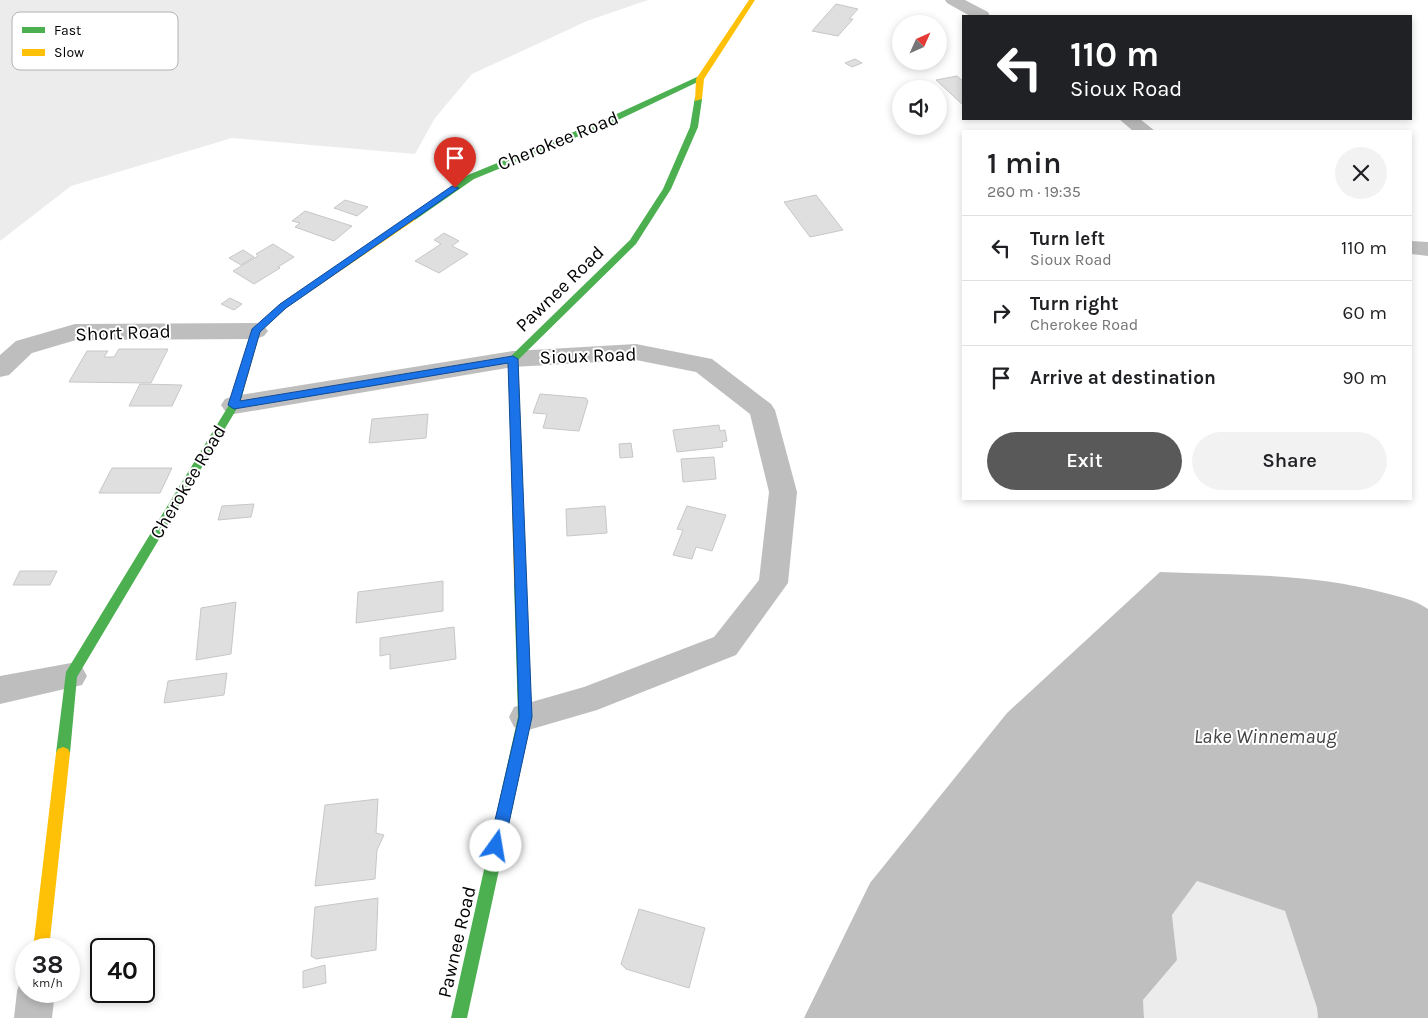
<!DOCTYPE html>
<meta charset="utf-8">
<style>
body{margin:0;font-family:Karla,sans-serif;background:#f2f2f2;color:#202124;height:100vh;display:flex;flex-direction:column;font-size:19px;white-space:nowrap}
*{box-sizing:border-box;margin:0}
p{font-size:16px;color:#757577}
.icon{flex:none;width:28px;height:28px;fill:none;stroke:currentColor;stroke-width:2;stroke-linecap:round;stroke-linejoin:round}
.map{position:relative;flex:1;overflow:hidden}
.sheet{position:absolute;left:962px;top:130px;width:450px;height:370px;display:flex;flex-direction:column;background:#fff;border-radius:0px;box-shadow:0 2px 8px #0003}
.sheet>*{flex:none}
.banner{position:absolute;left:962px;top:15px;width:450px;height:105px;border-radius:0px;box-shadow:0 2px 8px #0003;background:#202124;color:#fff;overflow:hidden}
.needle{width:32px;rotate:45deg}
.buttons{position:absolute;left:892px;top:15px;display:grid;gap:10px}
.buttons a{display:grid;place-items:center;width:55px;height:55px;border-radius:50%;background:#fff;box-shadow:0 2px 8px #0003;font-size:25px}
.speed{position:absolute;left:15px;top:938px;display:flex;gap:10px;font-size:25px;font-weight:700;text-align:center}
.speed>*{display:grid;place-content:center;width:65px;height:65px;border-radius:50%;background:#fff;box-shadow:0 2px 8px #0003;line-height:1}
.speed small{font-size:12px;font-weight:400}
.speed .limit{border:2px solid #111;border-radius:8px;background:#fff;color:#111}
.pin{position:absolute;display:grid;place-items:center;width:42px;height:42px;color:#fff;margin:-51px -21px;border-radius:50% 50% 50% 0;rotate:-45deg;box-shadow:0 0 5px #0007}
.pin .icon{rotate:45deg}
.me{position:absolute;width:55px;margin:-28px;rotate:13deg;stroke-linejoin:round;filter:drop-shadow(0 0 4px #0008)}
.turn{display:flex;align-items:center;gap:18px;height:105px;padding:0 25px;font-size:22px}
.turn .icon{width:65px;height:65px;stroke-width:2.5}
.turn b{display:block;font-size:35px;line-height:42px}
.round{display:grid;place-items:center;flex:none;width:52px;height:52px;border-radius:26px;background:#f2f2f2}
.head{display:flex;align-items:center;justify-content:space-between;height:85px;padding:0 25px}
h1{font-size:30px;font-weight:600;line-height:38px}
.action{display:flex;gap:10px;margin-top:auto;padding:10px 25px}
.action a{flex:1;height:58px;border-radius:30px;background:#595959;color:#fff;font-size:20px;font-weight:600;line-height:58px;text-align:center}
.action a+a{background:#f2f2f2;color:#202124}
ul{padding:0;list-style:none}
li{display:flex;align-items:center;gap:15px;height:65px;padding:0 25px;border-top:1px solid #e0e0e0}
li div{flex:1}
li b{display:block;font-size:19px}
li em{font-style:normal}
.map>svg:first-child{display:block}
.green{fill:#ececec}
.water{fill:#bfbfbf}
.building{fill:#dfdfdf;stroke:#c7c7c7}
.lines{fill:none;stroke-linecap:round;stroke-linejoin:round}
.street{fill:#bebebe;fill-rule:evenodd}
.fast{fill:#4caf50;fill-rule:evenodd}
.slow{fill:#ffc107;fill-rule:evenodd}
.route{fill:#1a73e8;stroke:#114b97}
.labels{text-anchor:middle;dominant-baseline:central;stroke-width:4;stroke-linejoin:round;paint-order:stroke}
.street-label{font-size:19px;fill:#000;stroke:#fff}
.water-label{font-size:20px;font-style:italic;fill:#444;stroke:#fff}
.key{fill:#fff;stroke:#b2b2b2;stroke-width:1}
.key-label{font-size:14px;fill:#000}
</style>
<div class="map">
<svg width="1428" height="1018" viewBox="0 0 1428 1018">
<rect width="100%" height="100%" fill="#fff"/>
<path class="green" d="M0 0H648L587 21 472 74 435 118 415 154 232 138 71 186 0 241Z
M1197 881 1285 911 1317 1008 1318 1018H1144L1143 1000 1177 960 1172 915Z"/>
<path class="water" d="M1160 572C1234 575 1313 573 1385 593 1401 597 1415 600 1428 609V1018H1318L1317 1008 1285 911 1197 881 1172 915 1177 960 1143 1000 1144 1018H804L870 883 1007 713Z"/>
<path class="building" d="M836 4 858 9 849 19H853L838 36 812 31Z
M855 59 862 63 852 67 845 63Z
M957 76 964 82V106L936 80Z
M816 195 843 230 810 237 784 202Z
M345 200 368 207 357 216 334 208Z
M305 211 352 226 334 241 295 227 300 223 292 221Z
M444 233 459 241 452 246 468 254 439 273 415 261 441 244 434 240Z
M273 244 294 257 278 267 280 268 254 284 233 271 258 256 256 254Z
M243 250 254 257 241 265 229 258Z
M230 298 242 304 234 310 221 304Z
M119 349H168L151 383 69 382 87 351H108L104 357H114Z
M140 384 182 385 172 406H129Z
M540 394 586 398 588 401 579 431 543 428 547 414 533 413Z
M428 414 426 438 369 443 372 419Z
M719 425 720 431 725 430 727 441 722 442 723 447 677 452 673 430Z
M631 443 633 457 620 458 619 444Z
M714 457 716 479 683 482 681 459Z
M112 468H172L160 493H99Z
M254 504 251 517 218 520 222 506Z
M605 506 607 533 567 536 566 509Z
M687 506 726 515 712 551 696 547 692 559 673 555 683 530 677 529Z
M20 571H57L50 585H13Z
M443 581V611L356 623 358 592Z
M236 602 231 654 196 660 201 608Z
M454 627 456 659 390 669V654L380 656V638Z
M227 673 224 695 164 703 168 681Z
M378 799 376 833 384 835 377 850 375 879 315 886 325 805Z
M378 898 376 950 316 959 311 956 315 907Z
M639 909 705 928 689 988 626 969 621 964Z
M325 965 326 983 303 988V971Z"/>
<g class="lines">
<path class="street" d="M945 0H965L988 12 990 16H970L947 3Z
M1119 119H1140L1155 131H1133Z
M1411 241 1428 242V256L1411 254Z
M256 323 264 326 268 331 264 336 256 339 76 340 32 353 9 375 0 377V355L16 341 75 324Z
M636 344 712 359 771 404 775 410 797 492 788 583 736 655 597 710 525 731 514 727 509 717 514 707 584 687 714 637 759 580 769 492 750 414 696 372 636 360 513 367 234 414 225 411 221 405 225 399 234 396 513 351Z
M71 663 82 667 87 676 82 685 0 704V676Z
M26 976V991H55L52 1018H14L17 991 22 977Z"/>
<path class="fast" d="M697 77 704 79 616 121 474 179 415 220H409L408 218 468 175 610 117Z
M695 97 702 99 698 127 671 189 636 244 518 360 519 381 514 384 510 383 508 359 510 357 630 240 663 189 690 127Z
M239 386 244 389 239 405 77 677 70 753 68 757 63 759 58 757 56 753 66 672 229 405 234 389Z
M520 577 524 579 526 582 532 717 467 1018H451L518 717 514 582 516 579Z"/>
<path class="slow" d="M749 0H755L704 79 702 99 695 101 696 79Z
M412 215 415 216V220L286 308 260 332 244 389 239 392 235 391 234 389 253 329 280 304Z
M514 378 519 381 526 582 524 585H516L514 582 509 381Z
M63 747 68 749 70 753 49 949H33L56 753 58 749Z"/>
</g>
<path class="route" d="M452 186 459 188 286 308 260 332 240 401 513 356 518 359 532 717 504 846 501 851 496 853 491 851 489 846 519 717 508 363 234 409 228 405 252 329 280 304Z"/>
<g class="labels">
<g class="street-label">
<text transform="translate(558 141) rotate(-22)">Cherokee Road</text>
<text transform="translate(560 289) rotate(-44)">Pawnee Road</text>
<text transform="translate(123 333) rotate(-2)">Short Road</text>
<text transform="translate(588 356) rotate(-2)">Sioux Road</text>
<text transform="translate(188 482) rotate(-59)">Cherokee Road</text>
<text transform="translate(457 942) rotate(-77)">Pawnee Road</text>
</g>
<g class="water-label">
<text x="1265" y="736">Lake Winnemaug</text>
</g>
</g>
<rect x="12" y="12" width="166" height="58" rx="8" class="key"/>
<rect x="22" y="27" width="23" height="6" fill="#4caf50"/>
<rect x="22" y="49" width="23" height="7" fill="#ffc107"/>
<g class="key-label">
<text x="54" y="35">Fast</text>
<text x="54" y="57">Slow</text>
</g>
</svg>
<div class="buttons">
<a><svg class="needle" viewBox="-14 -14 28 28"><path d="M0-13l5 13h-10z" fill="#e53935"/><path d="M0 13l5-13h-10z" fill="#757577"/></svg></a>
<a><svg class="icon" aria-label="sound" viewBox="0 0 24 24"><path d="M4 9h4l5-4v14l-5-4H4zM17 9q2 3 0 6"/></svg></a>
</div>
<div class="speed"><div>38<small>km/h</small></div><div class="limit">40</div></div>
<div class="pin" style="left:455px;top:188px;background:#d93025"><svg class="icon" aria-label="arrive" viewBox="0 0 24 24"><path d="M6 21V4h12l-3 4 3 4H6"/></svg></div>
<svg class="me" style="left:496px;top:846px" viewBox="-20 -20 40 40"><circle r="19" fill="#fff"/><path d="M0-13L10 11 0 6-10 11z" fill="#1a73e8"/></svg>
<div class="banner">
<div class="turn"><svg class="icon" aria-label="left" viewBox="0 0 24 24"><path d="M17 20v-9H6M10 6l-5 5 5 5"/></svg><div><b>110 m</b>Sioux Road</div></div>
</div>
<section class="sheet">
<div class="head"><div><h1>1 min</h1><p>260 m · 19:35</p></div><a class="round"><svg class="icon" aria-label="close" viewBox="0 0 24 24"><path d="M6 6l12 12M18 6L6 18"/></svg></a></div>
<ul>
<li><svg class="icon" aria-label="left" viewBox="0 0 24 24"><path d="M17 20v-9H6M10 6l-5 5 5 5"/></svg><div><b>Turn left</b><p>Sioux Road</p></div><em>110 m</em></li>
<li><svg class="icon" aria-label="right" viewBox="0 0 24 24"><path d="M7 20v-9h11M14 6l5 5-5 5"/></svg><div><b>Turn right</b><p>Cherokee Road</p></div><em>60 m</em></li>
<li><svg class="icon" aria-label="arrive" viewBox="0 0 24 24"><path d="M6 21V4h12l-3 4 3 4H6"/></svg><div><b>Arrive at destination</b></div><em>90 m</em></li>
</ul>
<div class="action"><a>Exit</a><a>Share</a></div>
</section>
</div>
